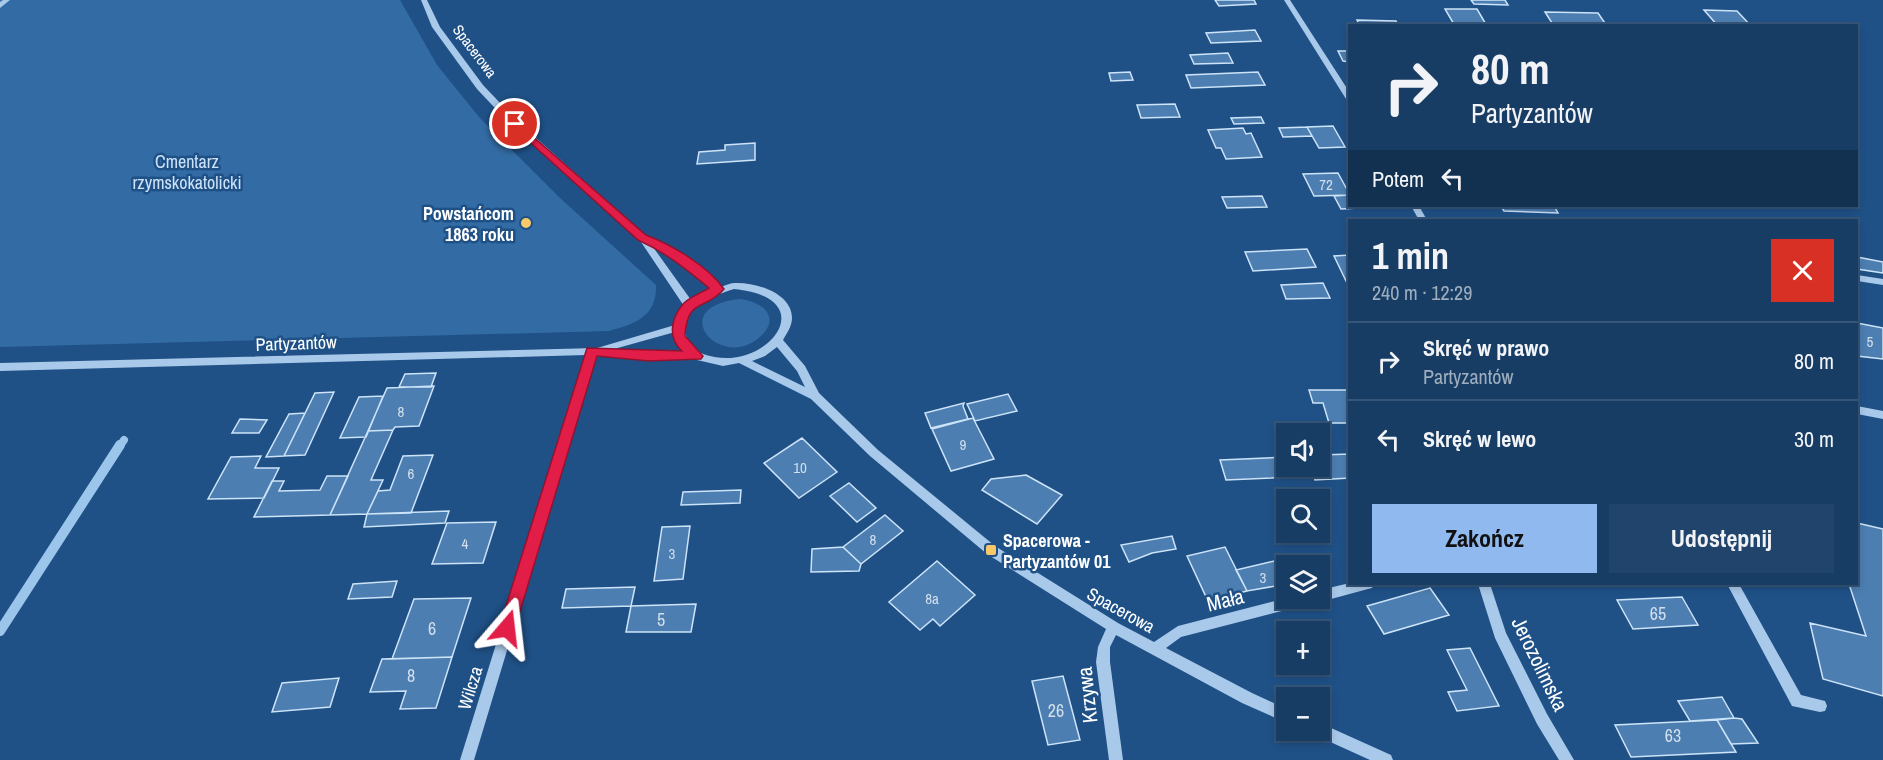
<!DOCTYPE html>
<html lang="pl">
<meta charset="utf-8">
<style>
body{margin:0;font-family:"Archivo Narrow",sans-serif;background:#20446b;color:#f1f3f6;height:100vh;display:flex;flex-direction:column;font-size:22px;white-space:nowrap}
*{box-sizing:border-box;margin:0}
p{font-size:20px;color:#9eaebf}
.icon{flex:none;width:33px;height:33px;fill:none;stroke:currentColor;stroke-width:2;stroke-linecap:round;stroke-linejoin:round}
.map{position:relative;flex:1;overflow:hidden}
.side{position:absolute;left:1348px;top:219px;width:510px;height:366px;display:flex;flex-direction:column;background:#173d65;border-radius:0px;box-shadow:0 3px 9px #0003,0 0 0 2px #365679}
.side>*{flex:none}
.guide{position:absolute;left:1348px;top:24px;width:510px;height:183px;border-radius:0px;box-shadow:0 3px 9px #0003,0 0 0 2px #365679;background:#173d65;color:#f1f3f6;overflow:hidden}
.fabs{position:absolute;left:1276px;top:423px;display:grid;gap:12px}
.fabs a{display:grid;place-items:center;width:54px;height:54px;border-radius:0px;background:#173d65;box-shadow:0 3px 9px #0003,0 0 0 2px #365679;font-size:30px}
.pin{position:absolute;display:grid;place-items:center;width:51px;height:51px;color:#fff;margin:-26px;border:3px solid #fff;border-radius:50%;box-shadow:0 2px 6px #0007}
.me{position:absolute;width:66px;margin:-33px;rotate:17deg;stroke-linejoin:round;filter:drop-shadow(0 0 4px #0008)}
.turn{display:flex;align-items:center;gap:21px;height:126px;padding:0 24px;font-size:27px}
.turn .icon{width:78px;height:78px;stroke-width:2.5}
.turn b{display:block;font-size:42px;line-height:51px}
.then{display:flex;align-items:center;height:57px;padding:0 24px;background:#0003;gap:12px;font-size:22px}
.round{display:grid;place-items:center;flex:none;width:63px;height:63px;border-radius:0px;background:#20446b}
.headline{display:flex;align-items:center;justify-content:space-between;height:102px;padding:0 24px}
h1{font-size:36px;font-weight:800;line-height:45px}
.primary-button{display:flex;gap:12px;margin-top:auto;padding:12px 24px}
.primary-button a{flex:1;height:69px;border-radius:0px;background:#90b9f0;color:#111;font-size:24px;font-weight:800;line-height:69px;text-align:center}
.primary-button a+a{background:#20446b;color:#f1f3f6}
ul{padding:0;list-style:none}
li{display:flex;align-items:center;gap:18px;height:78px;padding:0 24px;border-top:2px solid #365679}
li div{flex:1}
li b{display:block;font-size:22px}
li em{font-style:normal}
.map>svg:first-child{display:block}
.green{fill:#336ca4}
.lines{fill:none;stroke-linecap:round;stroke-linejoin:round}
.stream-far1{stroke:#9cc5ec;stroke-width:8}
.stream{stroke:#9cc5ec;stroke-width:10}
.building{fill:#4c7eb1;stroke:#cde3f8;stroke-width:1.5}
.minor{fill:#a9c9ea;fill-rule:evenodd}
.route{fill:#e11d48;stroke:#92132f;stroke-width:1.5}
.poi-dot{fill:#f8c869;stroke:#1f5187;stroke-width:2}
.labels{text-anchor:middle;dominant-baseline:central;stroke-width:5;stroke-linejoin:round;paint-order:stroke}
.far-street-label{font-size:15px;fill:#fff;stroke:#1f5187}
.number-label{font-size:15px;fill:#d2dfec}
.park-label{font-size:18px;fill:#cde3f8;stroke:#1f5187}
.poi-label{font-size:18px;font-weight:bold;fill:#fff;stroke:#1f5187;text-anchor:end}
.street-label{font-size:18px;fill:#fff;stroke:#1f5187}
.near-number-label{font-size:18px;fill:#d2dfec}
.near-street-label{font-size:21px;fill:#fff;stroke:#1f5187}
</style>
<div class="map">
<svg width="1883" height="760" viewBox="0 0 1883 760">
<rect width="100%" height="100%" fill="#1f5187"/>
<path class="green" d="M0 0H400L437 65 479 117 560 198 656 285C657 316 636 324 609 331L0 347Z
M740 299C758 301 781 314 763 334 723 376 662 307 740 299Z"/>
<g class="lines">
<path class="stream-far1" d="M119 447 124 440"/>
<path class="stream" d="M0 631 120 445"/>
</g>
<path class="building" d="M1215 0H1254L1256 4 1219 6Z
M1471 0H1505L1508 5 1474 4Z
M1445 9H1477L1487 26H1455Z
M1704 10 1737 11 1751 26H1718Z
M1545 12 1598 13 1607 26H1563L1561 23H1552Z
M1357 20 1396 21 1398 26H1360Z
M1255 30 1261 41 1211 43 1206 33Z
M1338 51H1350V62L1343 61Z
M1228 53 1233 63 1194 64 1190 55Z
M1130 72 1133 80 1111 81 1109 73Z
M1258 72 1265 85 1191 88 1186 75Z
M1175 104 1180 117 1141 118 1137 105Z
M1261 117 1264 123 1234 124 1231 118Z
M1333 126 1345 147 1319 148 1307 127Z
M1307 127 1312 136 1283 137 1279 128Z
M1243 128 1246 134 1251 133 1262 157 1226 159 1221 148H1216L1208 130Z
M755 143V160L697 164 699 152 725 150V145Z
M1338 173 1350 195 1314 196 1303 174Z
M1350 195V206H1356L1358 208 1341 209 1334 196Z
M1262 196 1267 207 1227 208 1222 197Z
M1501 206H1554L1558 213 1504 211Z
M1307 249 1316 267 1253 271 1245 252Z
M1350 255V283H1347L1334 256Z
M1857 257 1883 262V273L1857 269Z
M1323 283 1330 298 1286 299 1281 285Z
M1857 323 1883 328V359L1857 356Z
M436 373 431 387H399L405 374Z
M434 386 419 426 395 427 393 430 368 431 387 388Z
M1309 390H1350V423H1329L1323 403H1313Z
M334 392 305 455 284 456 315 393Z
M1008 394 1017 411 975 421 967 404Z
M383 396 366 437 340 438 359 397Z
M964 403 963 406 968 419 931 428 925 413Z
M305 413 284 456 266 457 289 414Z
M973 418 994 459 951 471 932 429Z
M240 419 267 420 259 433H232Z
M393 430 371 480H383L367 514 330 515 368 431Z
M802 438 837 472 799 498 764 463Z
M1350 454V478L1315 480 1311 466H1320V455Z
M433 455 411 513 367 514 378 491 390 490 403 456Z
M261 456 255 468H279L264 498 208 499 231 457Z
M1287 457V466H1311L1314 476 1226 480 1220 460Z
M1026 475 1062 495 1037 524 982 490 991 479Z
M327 476H348L330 515 254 517 272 481H284L279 491 320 490Z
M849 483 876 508 857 522 830 496Z
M741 490 740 503 681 505 683 492Z
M449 511 445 523 364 527 367 514Z
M885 515 903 531 861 564 843 547Z
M496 522 483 563 432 564 447 523Z
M1857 523 1883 529V696L1823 679 1810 623 1866 636 1849 584H1857Z
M690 526 683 579 654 581 662 527Z
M1172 536 1176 549 1152 553 1129 562 1121 545Z
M843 547 861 564 859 571 811 572 812 549Z
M1225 547 1247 591 1208 601 1187 556Z
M1287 558 1291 566H1287V584L1247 591 1236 570Z
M937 561 975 595 940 626 933 619 920 630 889 602Z
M397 581 392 597 348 599 353 584Z
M635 587 631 606 562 608 566 589Z
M1430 588 1449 615 1384 634 1367 606Z
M1682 597 1698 625 1633 629 1617 600Z
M471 598 452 657 392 659 414 599Z
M696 604 691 632H626L631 606Z
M1470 648 1499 706 1457 711 1448 692 1467 690 1447 650Z
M452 657 436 708 400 709 406 691 370 692 382 659Z
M1063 676 1080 740 1048 745 1032 681Z
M339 678 330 707 272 712 282 683Z
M1722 697 1734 718 1690 721 1678 701Z
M1734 718 1742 719 1758 743 1731 744 1717 720Z
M1717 720 1736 752 1631 757 1615 725Z"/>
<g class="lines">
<path class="minor" d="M3 0H10L0 8V2Z
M421 0H427L440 27 483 85 518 122 645 235 675 252 721 287C726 285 731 283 735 283 755 282 792 293 792 318 792 326 787 333 783 340L805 366 819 393 878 450 995 546 1118 623 1154 642 1178 626 1287 598H1320V590L1350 583 1374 584 1372 588 1368 589 1320 602 1315 599 1313 602 1309 604 1181 637 1166 648 1252 693 1287 709V723L1242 703 1116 635 1110 647V662L1123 760H1109L1096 662 1098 647 1106 629 987 554 870 456 811 399 739 363 723 366 697 360H649L596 355 474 760H460L586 355 0 371V363L597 348 675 325V322L684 306 639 239 512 126 477 89 432 27ZM653 247 678 263 712 289 703 292 691 300ZM734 289C826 298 766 374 706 355 686 349 677 324 693 309 705 298 719 294 734 289ZM675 332V336L685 352H649L614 349ZM777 347 797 371 805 387 752 361 765 356Z
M1284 0H1290L1350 93V101L1346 99Z
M1411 206H1419L1427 220H1419Z
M1857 275 1883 279V285L1857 281Z
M1857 406 1883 411V419L1857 414Z
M1478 584H1490L1506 633 1547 714 1574 760H1559L1537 724 1495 638Z
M1727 584H1739L1801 695 1825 701 1827 706 1825 711 1820 712 1792 706Z
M1320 723 1391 755 1393 760H1370L1315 735 1313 730H1320Z"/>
</g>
<path class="route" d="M515 121 646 235C672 245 708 266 724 289 706 311 687 297 685 336L703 356 701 359 649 361 597 356 515 628 513 634 507 636 501 634 499 628 587 348 682 351C667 338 671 317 684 303 690 297 701 293 709 288 686 269 665 252 638 240L512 126 510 124Z"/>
<g class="poi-dot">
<circle cx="526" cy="223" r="6"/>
<rect x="985" y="544" width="12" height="12" rx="3"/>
</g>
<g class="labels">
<g class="far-street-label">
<text transform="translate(475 51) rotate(53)">Spacerowa</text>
</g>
<g class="number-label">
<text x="1326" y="184">72</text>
<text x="1870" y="341">5</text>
<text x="401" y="411">8</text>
<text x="963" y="444">9</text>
<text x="800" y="467">10</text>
<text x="411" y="473">6</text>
<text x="873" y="539">8</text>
<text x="465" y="543">4</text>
<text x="672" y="553">3</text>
<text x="1263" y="577">3</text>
<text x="932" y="598">8a</text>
</g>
<g class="park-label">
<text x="187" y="161">Cmentarz<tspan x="187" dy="21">rzymskokatolicki</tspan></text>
</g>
<g class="poi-label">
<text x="514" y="213">Powstańcom<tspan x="514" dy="21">1863 roku</tspan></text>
<text x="1003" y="540" text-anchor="start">Spacerowa -<tspan x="1003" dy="21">Partyzantów 01</tspan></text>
</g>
<g class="street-label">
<text transform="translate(296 343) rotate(-2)">Partyzantów</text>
<text transform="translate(1121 610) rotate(29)">Spacerowa</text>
<text transform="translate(470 688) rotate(-73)">Wilcza</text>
</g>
<g class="near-number-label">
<text x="1658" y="613">65</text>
<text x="661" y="619">5</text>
<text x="432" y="628">6</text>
<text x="411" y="675">8</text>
<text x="1056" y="710">26</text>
<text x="1673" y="735">63</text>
</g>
<g class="near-street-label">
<text transform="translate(1225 600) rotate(-14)">Mała</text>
<text transform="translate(1540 664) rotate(64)">Jerozolimska</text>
<text transform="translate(1087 695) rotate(-96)">Krzywa</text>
</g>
</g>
</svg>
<div class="fabs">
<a><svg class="icon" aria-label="sound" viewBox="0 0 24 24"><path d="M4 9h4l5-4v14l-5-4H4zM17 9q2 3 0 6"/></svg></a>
<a><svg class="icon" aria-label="search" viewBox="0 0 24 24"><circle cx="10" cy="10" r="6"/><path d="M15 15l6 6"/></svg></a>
<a><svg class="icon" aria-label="layers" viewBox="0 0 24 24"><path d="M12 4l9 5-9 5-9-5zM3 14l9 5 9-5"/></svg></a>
<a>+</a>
<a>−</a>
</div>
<div class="pin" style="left:515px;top:124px;background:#d93025"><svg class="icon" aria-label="arrive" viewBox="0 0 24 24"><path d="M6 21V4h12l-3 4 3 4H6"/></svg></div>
<svg class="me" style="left:507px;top:628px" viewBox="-20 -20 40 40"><path d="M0-17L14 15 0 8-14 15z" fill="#e11d48" stroke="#fff" stroke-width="4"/></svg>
<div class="guide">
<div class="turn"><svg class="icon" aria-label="right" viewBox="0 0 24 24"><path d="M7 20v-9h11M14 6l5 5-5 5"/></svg><div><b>80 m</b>Partyzantów</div></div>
<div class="then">Potem<svg class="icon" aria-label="left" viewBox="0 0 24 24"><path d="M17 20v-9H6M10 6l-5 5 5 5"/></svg></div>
</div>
<section class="side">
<div class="headline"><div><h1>1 min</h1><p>240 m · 12:29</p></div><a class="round" style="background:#d93025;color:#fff"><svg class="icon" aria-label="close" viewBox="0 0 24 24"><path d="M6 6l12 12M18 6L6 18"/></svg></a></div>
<ul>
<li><svg class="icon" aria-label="right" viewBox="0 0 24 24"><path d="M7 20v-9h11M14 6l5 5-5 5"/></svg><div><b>Skręć w prawo</b><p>Partyzantów</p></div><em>80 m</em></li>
<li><svg class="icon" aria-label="left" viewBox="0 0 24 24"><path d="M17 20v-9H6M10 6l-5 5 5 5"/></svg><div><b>Skręć w lewo</b></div><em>30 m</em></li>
</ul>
<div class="primary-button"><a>Zakończ</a><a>Udostępnij</a></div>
</section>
</div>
